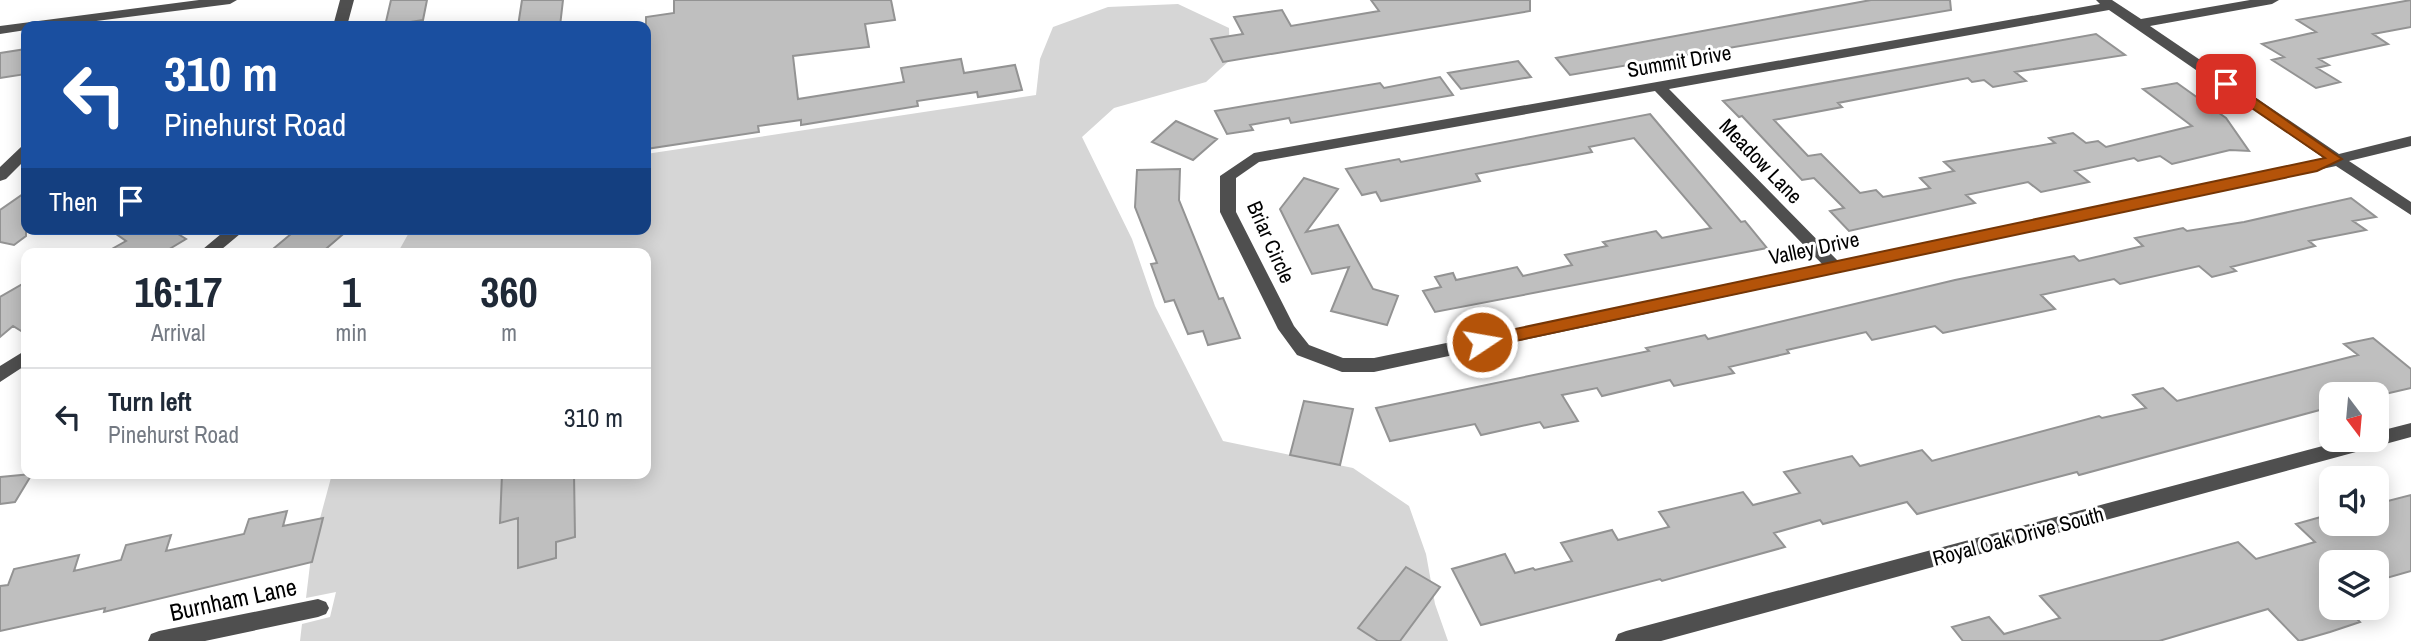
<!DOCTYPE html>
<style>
body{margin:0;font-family:"Archivo Narrow",sans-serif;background:#f2f2f3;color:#1f2937;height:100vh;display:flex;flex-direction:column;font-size:26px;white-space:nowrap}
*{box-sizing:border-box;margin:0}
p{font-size:23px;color:#747a83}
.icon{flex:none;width:38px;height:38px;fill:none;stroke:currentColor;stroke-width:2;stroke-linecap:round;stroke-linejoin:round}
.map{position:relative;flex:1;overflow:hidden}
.drawer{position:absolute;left:21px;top:248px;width:630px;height:231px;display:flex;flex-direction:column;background:#fff;border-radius:14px;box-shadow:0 4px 18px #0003}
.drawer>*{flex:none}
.hud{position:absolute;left:21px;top:21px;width:630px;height:214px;border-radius:14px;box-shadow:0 4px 18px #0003;background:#1a4fa0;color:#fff;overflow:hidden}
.needle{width:46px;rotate:164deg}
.fabs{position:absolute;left:2319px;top:382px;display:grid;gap:14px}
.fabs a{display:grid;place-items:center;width:70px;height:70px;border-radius:14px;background:#fff;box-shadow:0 4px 18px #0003;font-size:35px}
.pin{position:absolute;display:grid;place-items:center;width:60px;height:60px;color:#fff;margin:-30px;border-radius:14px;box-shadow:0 4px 10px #0006}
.me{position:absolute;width:77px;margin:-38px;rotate:78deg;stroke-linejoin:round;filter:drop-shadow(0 0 5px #0008)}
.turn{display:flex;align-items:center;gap:24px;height:147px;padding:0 28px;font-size:32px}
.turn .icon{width:91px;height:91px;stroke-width:2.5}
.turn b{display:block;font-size:49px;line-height:60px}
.then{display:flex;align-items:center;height:66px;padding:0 28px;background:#0003;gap:14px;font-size:26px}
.eta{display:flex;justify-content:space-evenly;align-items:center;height:119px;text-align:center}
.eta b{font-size:42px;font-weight:700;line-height:49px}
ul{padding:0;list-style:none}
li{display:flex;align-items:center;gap:21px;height:98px;padding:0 28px;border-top:2px solid #e0e1e3}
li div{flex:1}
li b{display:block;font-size:26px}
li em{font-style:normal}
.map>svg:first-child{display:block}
.green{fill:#d6d6d6}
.building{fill:#bfbfbf;stroke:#939393;stroke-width:2}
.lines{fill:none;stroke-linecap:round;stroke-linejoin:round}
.minor{fill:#4f4f4f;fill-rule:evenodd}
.route{fill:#b45309;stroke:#753606;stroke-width:2}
.labels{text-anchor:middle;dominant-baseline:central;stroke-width:6;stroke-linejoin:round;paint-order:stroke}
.street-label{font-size:21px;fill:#000;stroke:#fff}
.near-street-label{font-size:24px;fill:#000;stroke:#fff}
</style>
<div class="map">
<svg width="2411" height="641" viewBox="0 0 2411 641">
<rect width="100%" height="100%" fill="#fff"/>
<path class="green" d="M1178 4 1229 28 1230 60 1206 82 1114 108 1082 137 1132 239 1155 306 1223 441 1353 468 1409 506 1426 554 1435 604 1448 641H300L302 624 330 617 336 592 306 598 312 548 332 474H646V254H397L411 229H646V154L1036 95 1040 59 1053 27 1108 7Z"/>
<path class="building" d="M391 0H427L423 20 385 26Z
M522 0H563L560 26H518Z
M674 0H891L895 20 865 24 869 47 793 56 798 99 904 82 901 68 961 59 964 73 1015 65 1022 90 978 97 977 92 917 101 918 106 801 125V120L758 126 759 132 646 149V17L674 13Z
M1371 0H1530V11L1223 62 1211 39 1243 34 1234 17 1282 10 1291 26 1379 11Z
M1871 0H1950L1951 10 1570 75 1556 58Z
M2411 0V27L2373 34 2388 44 2319 59 2329 65 2317 68 2340 82 2316 88 2272 60 2284 57 2262 44 2316 32 2297 20Z
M2096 34 2125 55 2015 72 2026 81 1993 87 1984 80 1972 82 1968 78 1838 103 1842 107 1774 120 1808 156 1821 154 1860 193 1876 190 1883 197 1930 188 1920 178 1954 171 1944 162 2055 143 2049 138 2073 133 2086 143 2098 141 2106 147 2192 126 2143 89 2177 83 2226 118 2249 151 2230 150 2172 164 2160 156 2138 161 2134 158 2075 171 2089 182 2041 192 2028 182 1966 195 1975 203 1849 231 1830 211 1844 208 1814 178 1802 180 1742 116 1739 117 1723 101Z
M26 49V74L0 78V53Z
M1518 61 1531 77 1461 89 1448 73Z
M1440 77 1453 95 1291 123 1289 118 1250 125 1253 130 1227 134 1215 111 1380 83 1384 88Z
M1650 114 1741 222 1745 221 1767 248 1435 312 1423 291 1441 287 1435 277 1453 273 1456 280 1517 267 1523 276 1572 265 1565 255 1607 246 1603 242 1656 231 1662 238 1711 228 1634 138 1589 147 1592 152 1476 174 1480 181 1381 201 1376 192 1362 195 1346 169 1399 159 1401 162Z
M1176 121 1217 139 1193 160 1152 142Z
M1180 169 1179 200 1219 299 1223 298 1240 338 1208 345 1203 331 1188 334 1174 300 1165 302 1151 264 1157 263 1135 207 1137 170Z
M1304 178 1338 189 1306 232 1338 225 1373 289 1398 296 1387 325 1331 311 1349 267 1312 274 1280 209Z
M26 192V236L14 245 0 242V210Z
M2351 198 2376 217 2353 221 2366 230 2309 241 2315 246 2231 267 2236 271 2212 277 2199 266 2120 284 2114 279 2041 295 2055 309 1943 333 1935 326 1872 340 1866 332 1787 350 1789 353 1729 367 1734 373 1674 386 1670 380 1602 396 1597 388 1562 395 1578 421 1544 428 1540 422 1481 435 1475 424 1390 441 1376 408 1649 351 1646 348 1705 335 1708 339 1955 280 2074 256 2079 261 2143 246 2135 238 2183 228 2187 231 2244 222Z
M109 229H170L186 239 161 254H103L126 241Z
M297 229H349L320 254H267Z
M26 282V334L13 326 0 337V297Z
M2373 338 2411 369V388L2385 394H2331V407L2079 475 2077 472 1917 514 1907 502 1823 524 1820 520 1774 533 1785 547 1662 581 1660 579 1481 625 1452 569 1505 554 1515 573 1533 568 1535 570 1572 561 1561 543 1612 530 1618 540 1669 527 1659 512 1743 492 1753 505 1800 493 1784 472 1852 456 1860 466 1922 450 1932 461 2099 416 2102 418 2146 408 2133 395 2163 388 2177 401 2358 355 2344 344Z
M1304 401 1353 409 1340 465 1290 455Z
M32 474 15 502 0 504V477Z
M502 474H574L575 537 556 542V558L518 568V518L500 523Z
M2411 495V571L2376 581V562H2331V607H2345L2360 622 2330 632 2299 641 2268 609 2159 641H1963L1952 627 1989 617 2004 634 2060 618 2040 596 2238 542 2256 559 2315 542 2296 524 2331 514V523H2376V504Z
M287 511 283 526 323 518 312 562 104 612 105 608 0 631V586L8 585 14 569 79 555 74 571 121 560 126 545 171 535 166 551 244 534 249 519Z
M1406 567 1440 587 1400 641H1378L1358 628Z"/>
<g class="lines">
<path class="minor" d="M199 0H237L230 4 57 26H26V30L0 34V26Z
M340 0H354L347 26H333Z
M2096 0H2112L2141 19 2250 0H2279L2272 4 2150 26 2339 154 2411 136V146L2349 161 2411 202V215L2336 166 1374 372H1342L1297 355 1278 329 1220 212V176L1254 153 2100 4ZM2109 10 2325 159 1839 262 1669 89ZM1655 91 1823 265 1374 358H1343L1309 345 1294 326 1236 212V178L1259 162Z
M26 145V159L6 179 0 181V167L21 147Z
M227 229H246L216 254H197Z
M26 350V365L0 382V366Z
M2411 423V437L1661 641H1615L1618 634 1626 631 2349 439H2376V432Z
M318 599 326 602 329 608 326 614 318 617 205 641H148L151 634 159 631Z"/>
</g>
<path class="route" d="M2221 81H2230L2342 159 2317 171 1482 348 1474 342 1482 336 2325 158 2221 87Z"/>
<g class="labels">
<g class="street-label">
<text transform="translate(1679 61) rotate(-10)">Summit Drive</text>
<text transform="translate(1761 161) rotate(46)">Meadow Lane</text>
<text transform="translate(1271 242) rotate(66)">Briar Circle</text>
<text transform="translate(1814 248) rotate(-12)">Valley Drive</text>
<text transform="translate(2018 536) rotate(-15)">Royal Oak Drive South</text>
</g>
<g class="near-street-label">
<text transform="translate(233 599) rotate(-12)">Burnham Lane</text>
</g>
</g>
</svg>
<div class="fabs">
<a><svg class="needle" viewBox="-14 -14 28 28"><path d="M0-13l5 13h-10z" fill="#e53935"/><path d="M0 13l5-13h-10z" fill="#747a83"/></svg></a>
<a><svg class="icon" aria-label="sound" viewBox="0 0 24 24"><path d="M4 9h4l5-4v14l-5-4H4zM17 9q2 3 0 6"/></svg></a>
<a><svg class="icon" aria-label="layers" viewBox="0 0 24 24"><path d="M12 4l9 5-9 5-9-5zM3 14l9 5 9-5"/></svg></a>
</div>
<div class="pin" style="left:2226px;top:84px;background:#d93025"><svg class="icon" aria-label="arrive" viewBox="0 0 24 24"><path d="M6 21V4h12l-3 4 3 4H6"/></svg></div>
<svg class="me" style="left:1482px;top:342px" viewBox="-20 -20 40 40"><circle r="17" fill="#b45309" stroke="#fff" stroke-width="3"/><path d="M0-11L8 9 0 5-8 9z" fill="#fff"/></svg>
<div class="hud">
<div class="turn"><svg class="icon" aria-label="left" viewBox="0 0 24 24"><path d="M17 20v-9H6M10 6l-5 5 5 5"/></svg><div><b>310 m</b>Pinehurst Road</div></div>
<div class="then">Then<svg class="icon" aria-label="arrive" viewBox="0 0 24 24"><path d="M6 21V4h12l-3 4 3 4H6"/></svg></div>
</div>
<section class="drawer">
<div class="eta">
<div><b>16:17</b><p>Arrival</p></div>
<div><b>1</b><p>min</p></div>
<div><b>360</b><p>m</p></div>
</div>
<ul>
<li><svg class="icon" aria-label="left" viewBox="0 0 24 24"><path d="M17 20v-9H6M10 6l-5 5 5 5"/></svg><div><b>Turn left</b><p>Pinehurst Road</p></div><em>310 m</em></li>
</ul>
</section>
</div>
